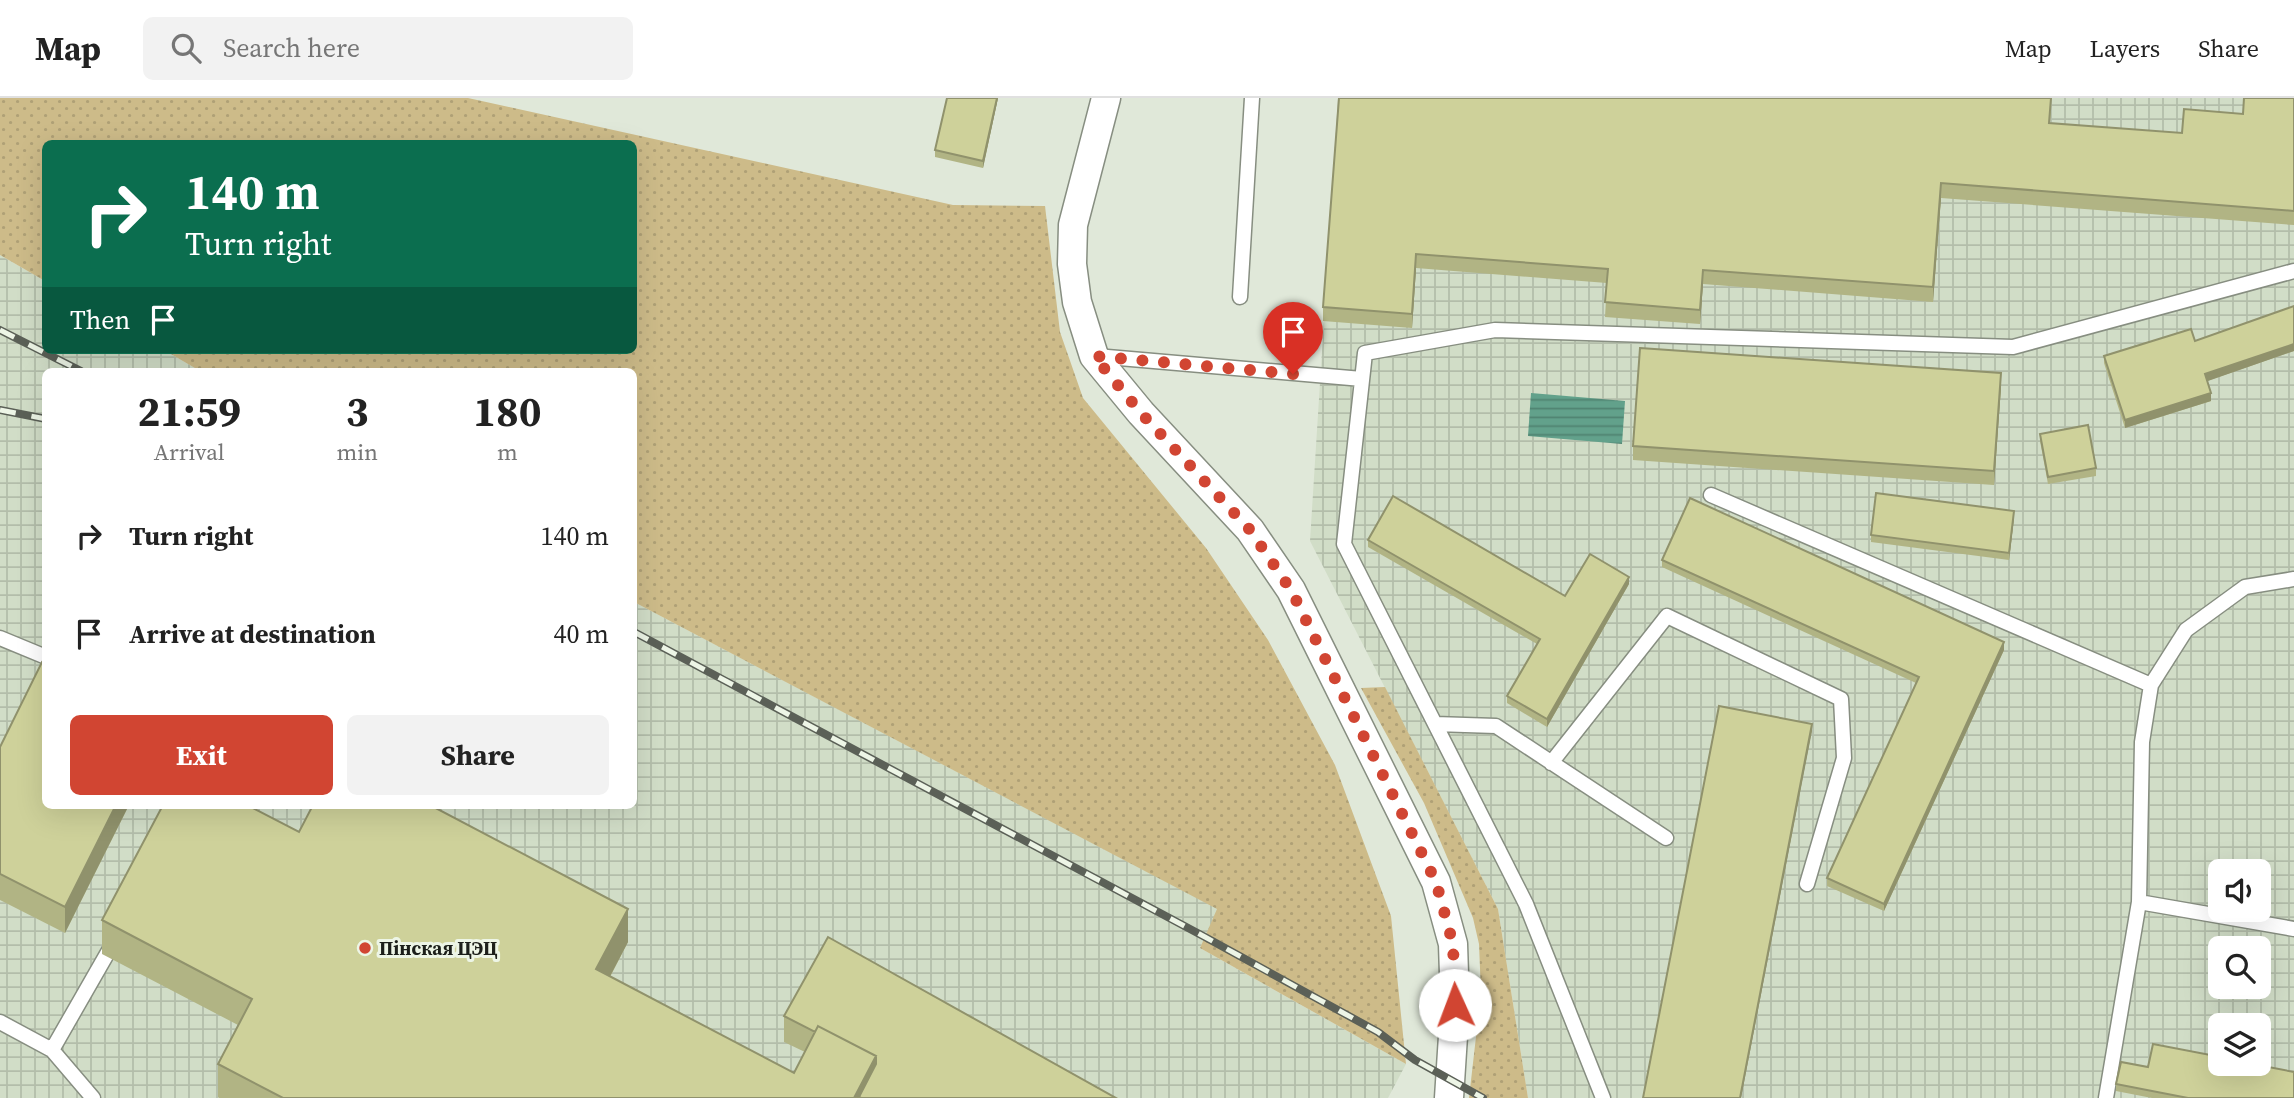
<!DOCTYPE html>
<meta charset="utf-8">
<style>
body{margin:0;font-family:"Source Serif 4",serif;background:#f2f2f2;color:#222;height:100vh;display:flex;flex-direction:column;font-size:26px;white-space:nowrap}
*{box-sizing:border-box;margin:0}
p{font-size:23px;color:#767676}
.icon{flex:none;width:38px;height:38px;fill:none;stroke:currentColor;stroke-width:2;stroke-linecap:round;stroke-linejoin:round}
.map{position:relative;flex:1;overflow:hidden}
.panel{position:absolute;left:42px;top:270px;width:595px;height:441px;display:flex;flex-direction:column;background:#fff;border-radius:10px;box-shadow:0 7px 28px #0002}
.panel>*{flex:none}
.hud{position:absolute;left:42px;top:42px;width:595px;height:214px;border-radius:10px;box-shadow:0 7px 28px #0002;background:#0b6e4f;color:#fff;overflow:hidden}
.fabs{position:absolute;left:2208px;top:761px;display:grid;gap:14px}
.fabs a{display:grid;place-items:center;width:63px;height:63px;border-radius:10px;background:#fff;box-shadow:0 7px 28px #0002;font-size:35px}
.pin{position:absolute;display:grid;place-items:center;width:60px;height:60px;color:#fff;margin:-72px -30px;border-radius:50% 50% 50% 0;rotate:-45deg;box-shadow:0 0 7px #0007}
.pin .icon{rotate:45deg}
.me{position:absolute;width:77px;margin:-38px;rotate:358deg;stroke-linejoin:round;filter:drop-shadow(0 0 5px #0008)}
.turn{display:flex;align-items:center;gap:24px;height:147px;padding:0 28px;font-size:32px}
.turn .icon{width:91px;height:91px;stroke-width:2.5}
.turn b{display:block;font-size:49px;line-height:60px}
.then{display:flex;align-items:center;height:66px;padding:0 28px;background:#0003;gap:14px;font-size:26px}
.eta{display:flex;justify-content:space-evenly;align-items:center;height:119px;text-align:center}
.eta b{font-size:42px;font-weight:700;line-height:49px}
.cta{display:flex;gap:14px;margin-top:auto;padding:14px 28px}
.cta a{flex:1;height:80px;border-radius:10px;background:#d14532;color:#fff;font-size:28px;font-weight:700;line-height:80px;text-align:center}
.cta a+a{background:#f2f2f2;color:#222}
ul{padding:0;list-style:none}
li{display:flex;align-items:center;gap:21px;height:98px;padding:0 28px}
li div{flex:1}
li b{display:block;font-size:26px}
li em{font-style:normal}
header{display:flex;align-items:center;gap:42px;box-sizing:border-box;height:98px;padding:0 35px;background:#fff;border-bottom:2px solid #e0e0e0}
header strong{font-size:33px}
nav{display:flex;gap:38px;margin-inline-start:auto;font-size:24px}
.search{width:490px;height:63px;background:#f2f2f2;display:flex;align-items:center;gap:18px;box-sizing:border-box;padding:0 24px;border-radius:10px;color:#767676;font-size:26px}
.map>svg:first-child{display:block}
.industrial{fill:url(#industrial-grid);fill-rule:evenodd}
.grass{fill:url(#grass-dots)}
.water{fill:url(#water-rules)}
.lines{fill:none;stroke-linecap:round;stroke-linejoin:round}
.service-casing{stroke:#878e81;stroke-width:17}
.minor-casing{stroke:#878e81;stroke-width:31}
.service{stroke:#fff;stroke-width:14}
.minor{stroke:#fff;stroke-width:28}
.rail-casing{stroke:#5b6057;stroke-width:8}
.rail{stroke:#edf5e6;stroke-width:5;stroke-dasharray:16;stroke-linecap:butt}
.wall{fill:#b1b484}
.shaded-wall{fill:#90926c}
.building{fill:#ced19a;stroke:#90926c;stroke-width:2}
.route{stroke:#d14532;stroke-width:12;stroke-dasharray:0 21.6}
.poi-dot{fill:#d14532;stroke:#edf5e6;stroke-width:2.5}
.labels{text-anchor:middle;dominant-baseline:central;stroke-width:6;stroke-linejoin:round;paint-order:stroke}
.poi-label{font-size:19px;font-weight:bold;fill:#1c1f1a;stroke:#edf5e6;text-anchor:start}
</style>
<header>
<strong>Map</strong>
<div class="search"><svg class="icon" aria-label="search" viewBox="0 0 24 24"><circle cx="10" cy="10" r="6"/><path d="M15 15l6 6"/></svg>Search here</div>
<nav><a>Map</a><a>Layers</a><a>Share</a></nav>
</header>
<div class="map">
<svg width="2294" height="1000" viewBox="0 0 2294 1000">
<defs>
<pattern id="industrial-grid" width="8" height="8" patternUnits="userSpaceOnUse" patternTransform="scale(1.75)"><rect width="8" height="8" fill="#d1ddc7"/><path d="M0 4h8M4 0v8" fill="none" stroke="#b3bdaa"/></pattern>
<pattern id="grass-dots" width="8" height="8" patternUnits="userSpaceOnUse" patternTransform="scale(1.75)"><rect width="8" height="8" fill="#cdbb89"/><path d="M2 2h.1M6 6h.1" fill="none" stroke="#afa076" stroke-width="1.8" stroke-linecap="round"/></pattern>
<pattern id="water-rules" width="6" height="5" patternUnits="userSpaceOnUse" patternTransform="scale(1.75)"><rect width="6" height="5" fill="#62a18b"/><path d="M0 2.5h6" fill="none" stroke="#508371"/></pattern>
</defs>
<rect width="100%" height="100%" fill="#e0e8d9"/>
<path class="industrial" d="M1338 0H2294V1000H1528L1498 811 1310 443ZM2221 774H2259V812H2221ZM2221 850H2259V889H2221ZM2221 928H2259V966H2221Z
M0 157 45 183 46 252H164L200 273H46V707H634V504L1218 811 1200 850 1406 966 1388 1000H0Z"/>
<path class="grass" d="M0 0H468L953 107 1045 108 1060 234 1083 300 1206 450 1268 542 1335 667 1391 818 1406 966 1200 850 1217 811 634 504V273H200L164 252H634V46H46L45 183 0 157Z
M1385 589 1498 811 1528 1000H1469L1481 895 1479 846 1473 820 1424 705 1361 590Z"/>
<path class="water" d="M1531 295 1625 303 1622 346 1528 338Z"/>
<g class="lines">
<defs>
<path id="service" d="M1240 199 1252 0
M1096 258 1362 281
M1711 397 2151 587
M0 540 46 559
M1435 626 1496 628 1666 740
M1551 665 1667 518 1841 601 1844 660 1807 786
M2139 804 2294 831
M0 924 52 952 115 842
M52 952 93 1000
M1603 1000 1526 806 1344 446 1365 255 1495 232 2013 249 2294 173
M2106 1000 2139 804 2142 644 2151 587 2186 532 2245 489 2294 481"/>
<path id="minor" d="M1106 0 1073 127 1072 166 1077 204 1094 258 1141 315 1250 432 1291 492 1436 784 1453 846 1455 907 1449 1000"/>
</defs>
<use href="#service" class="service-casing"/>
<use href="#minor" class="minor-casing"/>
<use href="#service" class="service"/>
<use href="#minor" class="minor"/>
<defs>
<path id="rail" d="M0 232 81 273
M0 312 46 321
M634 534 1205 839 1378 934 1415 962 1483 1000"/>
</defs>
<use href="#rail" class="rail-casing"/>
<use href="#rail" class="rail"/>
</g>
<path class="wall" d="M998 0 983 70 935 59V52Z
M1339 0 2051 14 2050 25 2182 35 2294 0V127L1941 100 1933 204 1703 186 1700 226 1605 219 1607 185 1416 170 1412 230 1323 223V209Z
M2294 208V253L2207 283 2211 303 2125 330 2104 265V258L2195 243Z
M2001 289 1994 387 1633 362V348Z
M2040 336 2096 370V378L2048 386 2040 343Z
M2014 420 2009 462 1871 444V437Z
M1368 442 1565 498 1629 486 1547 629 1507 605V598L1537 546 1368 449Z
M1662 462 2004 552 1884 813 1827 788V780L1916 585 1662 469Z
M0 649 46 707H129L65 835 0 802Z
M102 822 628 844 610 879 794 975 805 954 784 944V918L1116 1000H219L218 999V966L238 927 102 856Z
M2148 969 2294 1000H2152L2116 993V986Z"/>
<path class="shaded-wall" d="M997 0H998L983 70V63Z
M1941 85V100L1933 204V189Z
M1416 156V170L1412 230V216Z
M1703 172V186L1700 226V212Z
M2294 246V253L2205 284V276Z
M2001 275V289L1994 387V373Z
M2211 295V303L2125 330V322Z
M2014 413V420L2009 462V455Z
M1629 479V486L1547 629V621Z
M2004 544V552L1884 813V806Z
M1812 626V633L1741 1000H1740Z
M116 707H129L65 835V809Z
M628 811V844L596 905V871Z
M876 958V992L859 999V1000H854Z"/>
<path class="building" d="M947 0H997L983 63 935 52Z
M1339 0H2051L2049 25 2182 35 2184 11 2243 16 2244 0H2294V113L1941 85 1933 189 1703 172 1700 212 1605 204 1608 171 1416 156 1412 216 1323 209Z
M2294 208V246L2205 276 2211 295 2125 322 2104 258 2191 231 2195 243Z
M1640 250 2001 275 1994 373 1633 348Z
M2088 327 2096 370 2048 379 2040 336Z
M1876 395 2014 413 2009 455 1871 437Z
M1393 398 1565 498 1590 456 1629 479 1547 621 1507 598 1540 541 1368 442Z
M1690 400 2004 544 1884 806 1827 780 1919 579 1662 462Z
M42 564 46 566V707H116L65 809 0 776V649Z
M1719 608 1812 626 1740 1000H1643Z
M163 707H247L299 734 313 707H430L628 811 596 871 794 975 818 928 876 958 854 1000H283L218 966 252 901 102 822Z
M828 839 1116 1000H861L859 999 876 966V958L818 928 815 934 784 918Z
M2153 946 2221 959V966H2253L2294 974V1000H2188L2116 986 2121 964 2148 969Z"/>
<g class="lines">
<path class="route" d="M1293 276 1094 258 1141 315 1250 432 1291 492 1436 784 1453 846 1455 907"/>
</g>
<circle class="poi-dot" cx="365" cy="850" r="7"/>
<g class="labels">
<g class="poi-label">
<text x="379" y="850">Пінская ЦЭЦ</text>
</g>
</g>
</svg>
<div class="fabs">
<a><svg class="icon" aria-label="sound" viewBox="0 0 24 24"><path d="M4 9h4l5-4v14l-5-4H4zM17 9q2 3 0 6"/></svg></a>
<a><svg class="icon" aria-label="search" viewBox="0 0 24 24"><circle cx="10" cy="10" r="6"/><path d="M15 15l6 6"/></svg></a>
<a><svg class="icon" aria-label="layers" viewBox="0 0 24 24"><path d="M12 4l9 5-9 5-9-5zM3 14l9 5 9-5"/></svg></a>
</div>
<div class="pin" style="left:1293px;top:276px;background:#d93025"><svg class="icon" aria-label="arrive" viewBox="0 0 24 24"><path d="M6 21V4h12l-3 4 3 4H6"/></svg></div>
<svg class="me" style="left:1455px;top:907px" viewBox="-20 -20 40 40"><circle r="19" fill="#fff"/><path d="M0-13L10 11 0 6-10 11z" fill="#d14532"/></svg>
<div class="hud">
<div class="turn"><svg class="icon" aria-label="right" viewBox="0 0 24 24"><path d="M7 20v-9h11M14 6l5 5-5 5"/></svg><div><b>140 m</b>Turn right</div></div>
<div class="then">Then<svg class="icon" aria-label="arrive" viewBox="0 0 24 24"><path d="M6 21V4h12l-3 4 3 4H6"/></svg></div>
</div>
<section class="panel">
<div class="eta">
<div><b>21:59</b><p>Arrival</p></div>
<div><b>3</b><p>min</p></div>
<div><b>180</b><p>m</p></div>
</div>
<ul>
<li><svg class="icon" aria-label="right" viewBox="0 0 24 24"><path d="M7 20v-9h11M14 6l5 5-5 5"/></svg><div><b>Turn right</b></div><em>140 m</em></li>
<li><svg class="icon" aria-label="arrive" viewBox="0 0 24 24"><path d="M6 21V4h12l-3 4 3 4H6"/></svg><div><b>Arrive at destination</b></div><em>40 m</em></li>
</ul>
<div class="cta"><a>Exit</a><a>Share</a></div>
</section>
</div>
